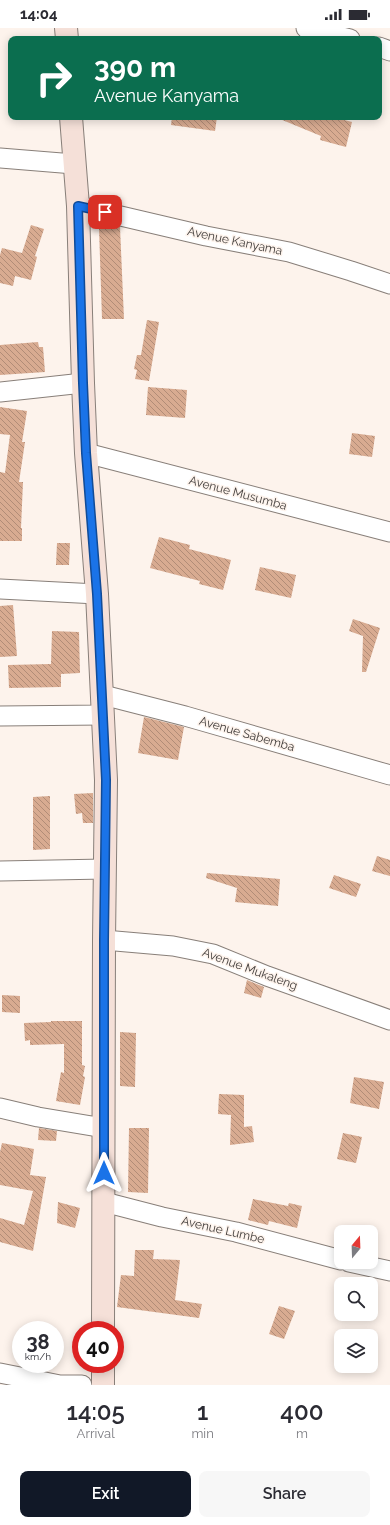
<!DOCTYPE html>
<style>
body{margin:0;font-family:Raleway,sans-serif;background:#f7f7f7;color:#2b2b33;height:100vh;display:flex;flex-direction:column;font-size:15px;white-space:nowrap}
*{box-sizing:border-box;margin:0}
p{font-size:13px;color:#7c7c81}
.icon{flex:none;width:22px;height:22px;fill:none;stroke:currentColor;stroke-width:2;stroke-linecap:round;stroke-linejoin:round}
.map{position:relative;height:1357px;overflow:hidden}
.drawer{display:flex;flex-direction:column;background:#fff;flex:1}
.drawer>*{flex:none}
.banner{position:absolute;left:8px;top:8px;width:374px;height:84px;border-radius:8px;box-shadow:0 2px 10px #0003;background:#0b6e4f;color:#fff;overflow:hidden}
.needle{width:26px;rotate:19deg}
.controls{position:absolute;left:334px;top:1197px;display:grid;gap:8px}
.controls a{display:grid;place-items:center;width:44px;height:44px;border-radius:8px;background:#fff;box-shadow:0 2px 10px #0003;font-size:20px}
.speed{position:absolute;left:12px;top:1293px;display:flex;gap:8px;font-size:20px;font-weight:700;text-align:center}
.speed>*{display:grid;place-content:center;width:52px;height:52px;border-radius:50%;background:#fff;box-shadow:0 2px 10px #0003;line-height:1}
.speed small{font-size:10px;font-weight:400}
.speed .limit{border:6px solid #d22;background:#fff;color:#111}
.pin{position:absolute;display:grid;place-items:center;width:34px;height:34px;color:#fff;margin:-17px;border-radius:8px;box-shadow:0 2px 6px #0006}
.me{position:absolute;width:44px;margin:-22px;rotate:0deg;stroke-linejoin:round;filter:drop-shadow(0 0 3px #0008)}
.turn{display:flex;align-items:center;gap:14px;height:84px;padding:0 20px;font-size:18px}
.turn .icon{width:52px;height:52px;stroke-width:2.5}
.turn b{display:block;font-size:28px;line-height:34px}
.eta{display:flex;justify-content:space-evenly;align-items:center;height:68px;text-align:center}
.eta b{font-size:24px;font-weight:600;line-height:28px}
.primary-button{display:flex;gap:8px;margin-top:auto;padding:8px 20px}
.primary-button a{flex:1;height:46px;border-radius:8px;background:#111827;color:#fff;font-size:16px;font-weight:600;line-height:46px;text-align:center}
.primary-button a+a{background:#f7f7f7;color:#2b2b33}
.status{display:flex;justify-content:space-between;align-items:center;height:28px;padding:0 20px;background:#fff;direction:ltr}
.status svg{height:11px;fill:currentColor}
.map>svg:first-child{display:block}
.building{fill:url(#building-back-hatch)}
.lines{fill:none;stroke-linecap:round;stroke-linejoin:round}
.street-casing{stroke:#887f79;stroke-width:21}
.secondary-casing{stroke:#887f79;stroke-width:24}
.street{stroke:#fff;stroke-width:19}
.secondary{stroke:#f5e0d8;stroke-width:22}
.route-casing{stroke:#114b97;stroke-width:10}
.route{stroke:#1a73e8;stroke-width:7}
.labels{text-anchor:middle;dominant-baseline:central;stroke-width:3;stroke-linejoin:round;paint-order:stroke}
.street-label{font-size:12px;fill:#3f3b39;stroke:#fdf3ec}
</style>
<div class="status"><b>14:04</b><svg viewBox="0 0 49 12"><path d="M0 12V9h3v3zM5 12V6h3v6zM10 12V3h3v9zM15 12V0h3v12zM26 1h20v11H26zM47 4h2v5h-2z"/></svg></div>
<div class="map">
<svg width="390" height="1357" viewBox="0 0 390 1357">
<defs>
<pattern id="building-back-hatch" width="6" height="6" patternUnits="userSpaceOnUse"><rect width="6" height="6" fill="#d8ab91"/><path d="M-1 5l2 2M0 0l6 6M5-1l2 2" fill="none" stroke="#b18c77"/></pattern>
</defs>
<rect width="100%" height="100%" fill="#fdf3ec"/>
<path class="building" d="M172 89H217L215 103 171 97Z
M275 89H333L352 94 346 119 320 112 321 108Z
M31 197 44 201 35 228 37 229 31 252 15 248 13 258 0 255V227L2 220 22 225Z
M120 199 124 291H102L99 200Z
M147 292 159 294 149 353 135 351 137 342 134 341 137 327H141Z
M38 314 39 319H43L45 344 0 347V317Z
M148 359 187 362 185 390 146 387Z
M0 379 27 383 22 414H25L19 454H23L21 500H22V513H0V444L5 445 10 407 0 406Z
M352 405 375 408 372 429 349 426Z
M159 509 190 517 189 521 231 532 223 562 199 556 200 553 150 540Z
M57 515H70L69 537H56Z
M260 539 296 547 291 570 255 562Z
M13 577 17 628 0 629V578Z
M353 591 380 600 366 644H362L363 608 349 603Z
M52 603 79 604 80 645 61 646V659L9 660 8 637 51 636Z
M144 689 184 699 178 732 138 725Z
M93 765V795H83L82 785 76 786 74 766Z
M50 768V821L33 822V769Z
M377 828 390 832V848L372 843Z
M207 845 280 851 278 878 235 874 237 860 206 850Z
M334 847 361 856 356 869 329 860Z
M247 952 264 959 261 970 244 965Z
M2 967 20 968V985L2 984Z
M51 993H82V1037L85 1038 83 1048 85 1049 80 1077 56 1073 61 1044 64 1045V1016L30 1017V1012L25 1013 24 995 51 994Z
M120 1004 136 1005 135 1059 120 1058Z
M354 1049 384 1054 379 1081 350 1075Z
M219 1066 244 1067V1099L252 1098 254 1114 230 1117 231 1087 218 1086Z
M39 1100 57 1103 56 1113 38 1112Z
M129 1100H149L148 1165 128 1164Z
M343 1105 362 1109 356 1135 337 1131Z
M2 1115 34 1121 30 1147 46 1149 33 1223 0 1214V1190L24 1197 33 1163 0 1157V1124Z
M253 1171 288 1178 289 1175 302 1178 297 1200 269 1193 268 1197 248 1192Z
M58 1174 80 1180 75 1200 57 1195Z
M135 1222H154L153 1231 180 1232 175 1272 202 1276 199 1290 117 1279 121 1247 134 1248Z
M279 1278 295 1283 284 1311 269 1306Z"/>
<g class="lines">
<defs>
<path id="street" d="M306 0 350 11
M379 19 390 23
M0 130 74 136
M78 178 206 208 289 224 351 243 390 256
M0 364 83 355
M86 425 390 504
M0 561 97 566
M103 667 185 688 390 747
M0 688 103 687
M0 843 105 841
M104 912 173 918 213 926 267 948 390 992
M0 1080 38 1089 104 1100
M104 1174 162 1189 236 1204 341 1232
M349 1234 390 1243
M0 1345 60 1357H82"/>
<path id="secondary" d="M66 0 67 11
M71 89 78 178 83 355 86 425 97 566 106 752 104 912 103 1302
M103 1357V1336"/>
</defs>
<use href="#street" class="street-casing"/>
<use href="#secondary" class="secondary-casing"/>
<use href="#street" class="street"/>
<use href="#secondary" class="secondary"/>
</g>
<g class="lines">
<defs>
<path id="route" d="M104 1145V912L106 752 97 566 86 425 83 355 78 178 105 184"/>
</defs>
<use href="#route" class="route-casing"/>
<use href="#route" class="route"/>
</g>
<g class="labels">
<g class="street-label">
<text transform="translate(235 213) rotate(12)">Avenue Kanyama</text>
<text transform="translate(238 465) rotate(15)">Avenue Musumba</text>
<text transform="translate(247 706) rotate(16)">Avenue Sabemba</text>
<text transform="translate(250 941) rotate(20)">Avenue Mukaleng</text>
<text transform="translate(223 1202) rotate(13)">Avenue Lumbe</text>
</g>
</g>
</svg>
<div class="controls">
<a><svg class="needle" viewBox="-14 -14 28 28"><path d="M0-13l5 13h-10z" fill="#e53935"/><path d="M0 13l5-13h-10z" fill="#7c7c81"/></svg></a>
<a><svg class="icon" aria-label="search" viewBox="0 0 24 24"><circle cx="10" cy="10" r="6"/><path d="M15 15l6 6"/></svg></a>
<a><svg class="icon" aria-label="layers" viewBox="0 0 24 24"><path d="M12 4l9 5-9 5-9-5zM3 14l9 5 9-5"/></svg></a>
</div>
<div class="speed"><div>38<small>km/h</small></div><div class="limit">40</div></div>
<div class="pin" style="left:105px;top:184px;background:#d93025"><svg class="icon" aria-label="arrive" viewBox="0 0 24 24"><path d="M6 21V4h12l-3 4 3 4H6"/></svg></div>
<svg class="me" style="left:104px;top:1145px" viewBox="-20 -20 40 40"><path d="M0-17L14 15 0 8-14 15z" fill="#1a73e8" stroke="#fff" stroke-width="4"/></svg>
<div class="banner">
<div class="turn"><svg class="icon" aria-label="right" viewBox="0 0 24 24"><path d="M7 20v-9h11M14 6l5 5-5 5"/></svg><div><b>390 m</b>Avenue Kanyama</div></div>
</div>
</div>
<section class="drawer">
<div class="eta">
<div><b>14:05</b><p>Arrival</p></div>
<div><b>1</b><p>min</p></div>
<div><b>400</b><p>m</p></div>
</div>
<div class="primary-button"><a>Exit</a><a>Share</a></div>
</section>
